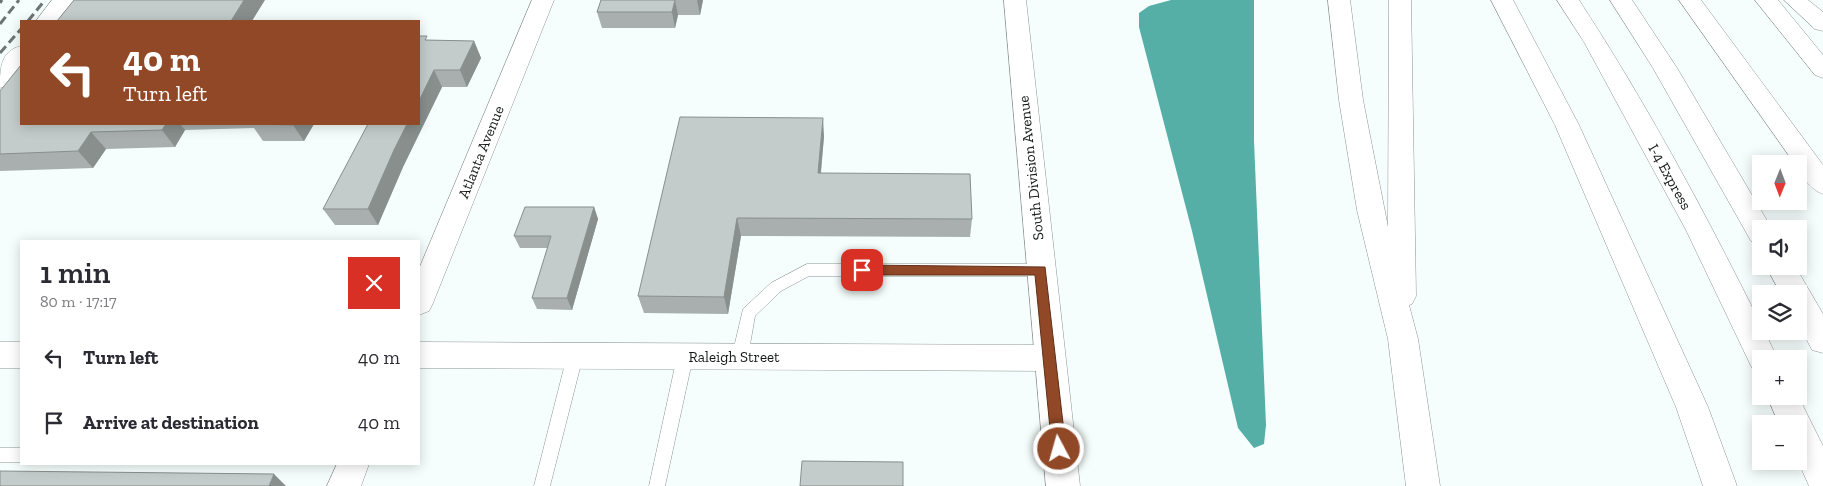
<!DOCTYPE html>
<meta charset="utf-8">
<style>
body{margin:0;font-family:"Zilla Slab",serif;background:#f2f2f3;color:#2b2b33;height:100vh;display:flex;flex-direction:column;font-size:19px;white-space:nowrap}
*{box-sizing:border-box;margin:0}
p{font-size:16px;color:#7c7c81}
.icon{flex:none;width:28px;height:28px;fill:none;stroke:currentColor;stroke-width:2;stroke-linecap:round;stroke-linejoin:round}
.map{position:relative;flex:1;overflow:hidden}
.side{position:absolute;left:20px;top:240px;width:400px;height:225px;display:flex;flex-direction:column;background:#fff;border-radius:0px;box-shadow:0 2px 12px #0003}
.side>*{flex:none}
.banner{position:absolute;left:20px;top:20px;width:400px;height:105px;border-radius:0px;box-shadow:0 2px 12px #0003;background:#914827;color:#fff;overflow:hidden}
.needle{width:32px;rotate:181deg}
.fabs{position:absolute;left:1752px;top:155px;display:grid;gap:10px}
.fabs a{display:grid;place-items:center;width:55px;height:55px;border-radius:0px;background:#fff;box-shadow:0 2px 12px #0003;font-size:25px}
.pin{position:absolute;display:grid;place-items:center;width:42px;height:42px;color:#fff;margin:-21px;border-radius:10px;box-shadow:0 2px 8px #0006}
.me{position:absolute;width:55px;margin:-28px;rotate:354deg;stroke-linejoin:round;filter:drop-shadow(0 0 4px #0008)}
.turn{display:flex;align-items:center;gap:18px;height:105px;padding:0 20px;font-size:22px}
.turn .icon{width:65px;height:65px;stroke-width:2.5}
.turn b{display:block;font-size:35px;line-height:42px}
.round{display:grid;place-items:center;flex:none;width:52px;height:52px;border-radius:0px;background:#f2f2f3}
.headline{display:flex;align-items:center;justify-content:space-between;height:85px;padding:0 20px}
h1{font-size:30px;font-weight:600;line-height:38px}
ul{padding:0;list-style:none}
li{display:flex;align-items:center;gap:15px;height:65px;padding:0 20px}
li div{flex:1}
li b{display:block;font-size:19px}
li em{font-style:normal}
.map>svg:first-child{display:block}
.water{fill:#56afa6}
.lines{fill:none;stroke-linecap:round;stroke-linejoin:round}
.service-casing{stroke:#8c9493;stroke-width:1}
.minor-casing{stroke:#8c9493;stroke-width:1}
.tertiary-casing{stroke:#8c9493;stroke-width:1}
.motorway-casing{stroke:#8c9493;stroke-width:1}
.service{fill:#fff;fill-rule:evenodd}
.minor{fill:#fff;fill-rule:evenodd}
.tertiary{fill:#fff;fill-rule:evenodd}
.motorway{fill:#fff;fill-rule:evenodd}
.rail{stroke:#6e7473;stroke-width:3;stroke-dasharray:9 4.5;stroke-linecap:butt}
.wall{fill:#a8afae}
.shaded-wall{fill:#888f8d}
.building{fill:#c3ccca;stroke:#888f8d}
.route{fill:#914827;stroke:#5e2f19}
.labels{text-anchor:middle;dominant-baseline:central;stroke-width:4;stroke-linejoin:round;paint-order:stroke}
.street-label{font-size:15px;fill:#161919;stroke:#fff}
</style>
<div class="map">
<svg width="1823" height="486" viewBox="0 0 1823 486">
<rect width="100%" height="100%" fill="#f5fefc"/>
<path class="water" d="M1171 0H1254V141L1266 425 1264 444 1254 448 1238 428 1192 231 1139 27V13L1149 6Z"/>
<g class="lines">
<defs>
<path id="service" d="M807 264H1041L1046 266 1048 270 1046 274 1041 276H809L781 291 755 316 748 356 745 360 740 362 735 360 732 356 743 309 771 283Z
M575 350 580 352 583 356 550 486H534L567 356 570 352Z
M685 351 690 353 693 357 665 486H649L677 357 680 353Z
M0 448H21V462H0Z"/>
<path id="minor" d="M52 0H75L59 21H36Z
M532 0H554L433 303 429 311 419 315V269Z
M21 46C22 63 20 82 0 88 0 69 0 51 21 46Z
M0 342H21V368H0Z
M419 342 1049 345 1060 349 1064 358 1060 367 1049 371 419 368Z
M337 464H369L361 486H327Z"/>
<path id="tertiary" d="M1004 0H1026L1080 486H1046Z"/>
<path id="motorway" d="M1328 0H1350L1363 100 1388 227 1389 0H1411L1416 296 1412 304 1409 305 1418 339 1440 486H1406L1388 339 1357 210 1339 100Z
M1491 0H1513L1579 125 1708 407 1737 486H1703L1676 407 1555 125Z
M1557 0H1579C1647 104 1706 214 1761 325V331H1764L1778 359H1761V371L1752 368 1686 230 1584 42Z
M1610 0H1632L1677 68 1772 229H1761V244L1751 241 1653 68Z
M1679 0H1701L1823 165V194C1812 190 1799 176 1799 164H1795Z
M1755 0H1778L1823 55V78L1815 75Z
M1784 0H1808L1823 12V31L1815 29Z
M1766 266H1795L1823 314V353L1812 350 1799 325V294H1781Z
M1767 396H1798L1823 446V486H1809L1798 461 1799 424H1779Z"/>
</defs>
<use href="#service" class="service-casing"/>
<use href="#minor" class="minor-casing"/>
<use href="#tertiary" class="tertiary-casing"/>
<use href="#motorway" class="motorway-casing"/>
<use href="#service" class="service"/>
<use href="#minor" class="minor"/>
<use href="#tertiary" class="tertiary"/>
<use href="#motorway" class="motorway"/>
<path class="rail" d="M0 3 2 0
M28 21 45 0
M0 24 19 0
M0 53 21 29"/>
</g>
<path class="wall" d="M601 0H703L700 15H678L675 28H602L597 12Z
M429 40 474 41 481 58 467 87H442L403 167 378 225H335L323 209Z
M0 91 21 124H314L304 141H263L254 128 185 130 175 147 106 149 93 168 0 171Z
M824 136 821 173 972 219 970 237 741 236 728 314 644 313 638 296Z
M594 207 598 219 572 310 537 309 532 298 548 248H520L514 236Z"/>
<path class="shaded-wall" d="M244 0H265L252 21H231Z
M675 0 678 15 675 28 672 12Z
M697 0H703L700 15Z
M474 41 481 58 467 87 460 70Z
M434 70 442 87 403 167 378 225 368 209 394 150 407 124H419V101Z
M823 118 824 136 819 191 818 173Z
M166 124H180L185 130 175 147 162 130Z
M294 124H314L304 141 293 125Z
M91 132 106 149 93 168 78 151Z
M594 207 598 219 572 310 567 298Z
M737 218 741 236 728 314 724 297Z
M274 474 286 486H269Z"/>
<path class="building" d="M74 0H244L231 21H57Z
M601 0H675L672 12H597Z
M419 36H427L425 40 474 41 460 70H434L419 101Z
M21 65V124H166L162 130 91 132 78 151 0 154V91Z
M680 117 823 118 818 173 970 174 972 219 737 218 724 297 638 296Z
M252 124H294L293 125Z
M368 124H407L394 150 368 209H323Z
M525 207H594L567 298H532L551 236H514Z
M802 461 903 462V486H800Z
M0 471 274 474 269 486H0Z"/>
<path class="route" d="M862 265 1045 267 1066 449 1064 454 1059 455 1054 454 1052 449 1035 275H862L856 270Z"/>
<g class="labels">
<g class="street-label">
<text transform="translate(481 152) rotate(-68)">Atlanta Avenue</text>
<text transform="translate(1031 168) rotate(-96)">South Division Avenue</text>
<text transform="translate(1670 177) rotate(61)">I-4 Express</text>
<text x="734" y="357">Raleigh Street</text>
</g>
</g>
</svg>
<div class="fabs">
<a><svg class="needle" viewBox="-14 -14 28 28"><path d="M0-13l5 13h-10z" fill="#e53935"/><path d="M0 13l5-13h-10z" fill="#7c7c81"/></svg></a>
<a><svg class="icon" aria-label="sound" viewBox="0 0 24 24"><path d="M4 9h4l5-4v14l-5-4H4zM17 9q2 3 0 6"/></svg></a>
<a><svg class="icon" aria-label="layers" viewBox="0 0 24 24"><path d="M12 4l9 5-9 5-9-5zM3 14l9 5 9-5"/></svg></a>
<a>+</a>
<a>−</a>
</div>
<div class="pin" style="left:862px;top:270px;background:#d93025"><svg class="icon" aria-label="arrive" viewBox="0 0 24 24"><path d="M6 21V4h12l-3 4 3 4H6"/></svg></div>
<svg class="me" style="left:1059px;top:449px" viewBox="-20 -20 40 40"><circle r="17" fill="#914827" stroke="#fff" stroke-width="3"/><path d="M0-11L8 9 0 5-8 9z" fill="#fff"/></svg>
<div class="banner">
<div class="turn"><svg class="icon" aria-label="left" viewBox="0 0 24 24"><path d="M17 20v-9H6M10 6l-5 5 5 5"/></svg><div><b>40 m</b>Turn left</div></div>
</div>
<section class="side">
<div class="headline"><div><h1>1 min</h1><p>80 m · 17:17</p></div><a class="round" style="background:#d93025;color:#fff"><svg class="icon" aria-label="close" viewBox="0 0 24 24"><path d="M6 6l12 12M18 6L6 18"/></svg></a></div>
<ul>
<li><svg class="icon" aria-label="left" viewBox="0 0 24 24"><path d="M17 20v-9H6M10 6l-5 5 5 5"/></svg><div><b>Turn left</b></div><em>40 m</em></li>
<li><svg class="icon" aria-label="arrive" viewBox="0 0 24 24"><path d="M6 21V4h12l-3 4 3 4H6"/></svg><div><b>Arrive at destination</b></div><em>40 m</em></li>
</ul>
</section>
</div>
